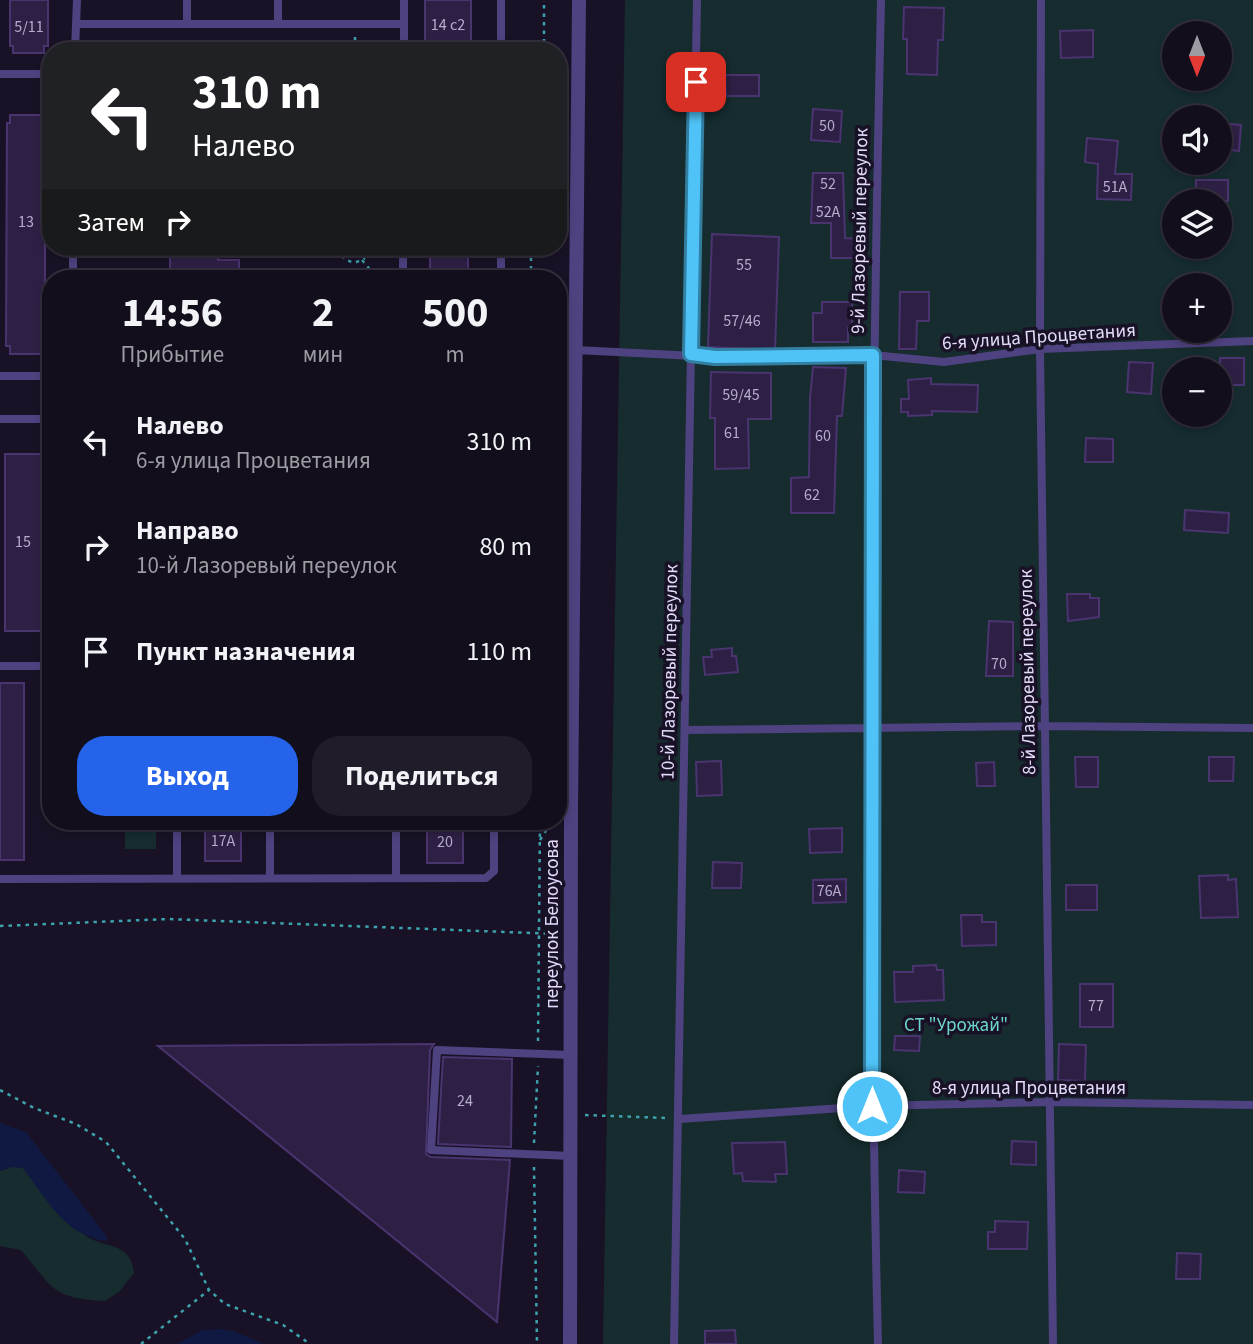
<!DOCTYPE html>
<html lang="ru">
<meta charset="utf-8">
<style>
body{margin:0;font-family:"Source Sans 3",sans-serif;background:#201c29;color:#f1f3f6;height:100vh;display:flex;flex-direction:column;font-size:26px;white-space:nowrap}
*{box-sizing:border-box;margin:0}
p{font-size:23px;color:#9d9ca3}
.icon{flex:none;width:38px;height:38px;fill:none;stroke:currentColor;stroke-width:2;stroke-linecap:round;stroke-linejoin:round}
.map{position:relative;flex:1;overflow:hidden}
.panel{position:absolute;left:42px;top:270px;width:525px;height:560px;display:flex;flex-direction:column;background:#130e1c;border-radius:28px;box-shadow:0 4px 10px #0003,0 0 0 2px #322e3b}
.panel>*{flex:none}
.hud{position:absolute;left:42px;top:42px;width:525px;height:214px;border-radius:28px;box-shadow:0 4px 10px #0003,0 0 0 2px #322e3b;background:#202124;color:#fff;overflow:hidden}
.needle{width:46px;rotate:180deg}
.buttons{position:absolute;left:1162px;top:21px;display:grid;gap:14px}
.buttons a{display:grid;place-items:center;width:70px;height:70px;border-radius:50%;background:#130e1c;box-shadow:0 4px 10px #0003,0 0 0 2px #322e3b;font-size:35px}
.pin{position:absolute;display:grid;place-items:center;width:60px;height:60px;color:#fff;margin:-30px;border-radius:14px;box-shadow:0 4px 10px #0006}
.me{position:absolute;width:77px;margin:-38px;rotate:0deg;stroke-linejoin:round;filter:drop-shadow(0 0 5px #0008)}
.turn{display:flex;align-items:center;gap:24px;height:147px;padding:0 35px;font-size:32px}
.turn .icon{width:91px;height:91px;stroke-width:2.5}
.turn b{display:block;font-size:49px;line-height:60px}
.then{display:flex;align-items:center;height:66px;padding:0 35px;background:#0003;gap:14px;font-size:26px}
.eta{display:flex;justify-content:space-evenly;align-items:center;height:119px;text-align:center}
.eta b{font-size:42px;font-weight:700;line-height:49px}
.action{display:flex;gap:14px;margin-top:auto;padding:14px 35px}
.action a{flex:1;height:80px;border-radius:28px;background:#2563eb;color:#fff;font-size:28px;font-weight:700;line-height:80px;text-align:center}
.action a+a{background:#201c29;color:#f1f3f6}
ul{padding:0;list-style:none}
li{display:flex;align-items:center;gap:21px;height:105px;padding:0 35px}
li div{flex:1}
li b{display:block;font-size:26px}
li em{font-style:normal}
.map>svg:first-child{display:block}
.green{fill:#162c2f;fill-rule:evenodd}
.water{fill:#101941}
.building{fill:#2e2045;stroke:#4a346f;stroke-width:2}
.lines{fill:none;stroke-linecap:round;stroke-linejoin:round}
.path{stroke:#3ca2ae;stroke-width:2.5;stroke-dasharray:3.5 5;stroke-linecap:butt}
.lane{stroke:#4f4280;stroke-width:8}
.street{stroke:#4f4280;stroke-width:14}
.route-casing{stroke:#337fa1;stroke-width:18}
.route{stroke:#4fc3f7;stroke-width:12}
.labels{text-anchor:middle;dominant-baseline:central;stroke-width:7;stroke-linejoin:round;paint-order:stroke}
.number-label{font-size:16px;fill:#b6acce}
.street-label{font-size:19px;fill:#e4dafb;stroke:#191226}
.park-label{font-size:19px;fill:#6cd5cd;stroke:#191226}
</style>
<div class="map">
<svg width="1253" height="1344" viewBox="0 0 1253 1344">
<rect width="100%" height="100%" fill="#191226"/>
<path class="green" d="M625 0H1253V1344H603ZM1174 33H1220V79H1174ZM1174 117H1220V163H1174ZM1174 201H1220V247H1174ZM1174 285H1220V331H1174ZM1174 369H1220V415H1174Z
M125 821H156V849H125Z
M12 1166 23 1168C42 1193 60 1217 86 1236 105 1249 131 1241 134 1273L119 1292 105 1301C51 1298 53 1288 21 1250L0 1246V1171Z"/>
<path class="water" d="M0 1123 26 1132 108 1238 105 1241C63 1234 47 1199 23 1168L12 1167 0 1171Z
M221 1329 236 1332 264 1344H177L202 1330Z"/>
<path class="building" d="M10 0H48V46H44V53H13V46H10Z
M425 0H471V51H425Z
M904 7 944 8 943 40H938L937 75 907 74V39H903Z
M1093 30V57L1061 58 1060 31Z
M725 75H759V96H726Z
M813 109 842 111 840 142 811 140Z
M10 115H41V123H45V346H41V354H10V346H6L7 123H10Z
M1220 123 1241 125 1239 151 1220 149Z
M1087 138 1118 141 1115 174H1132L1131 200 1097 199 1098 164 1085 162Z
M813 173H843L845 238 857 239 856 258H831V223H811Z
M1196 180H1228V201H1196Z
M712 234 779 237 775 350 708 347Z
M170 247H218V260H239V278H170Z
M430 247H468V278H430Z
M900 292H929V321H917L916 349H899Z
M822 302H852V328H848V342H813V313H822Z
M1220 358H1244V385H1220Z
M1129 362 1153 363 1151 394 1127 392Z
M813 367 846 368 842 416H837L834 513H791V478L809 477 810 398Z
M711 372 771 373V419H748L749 468 715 469V418H710Z
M931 378V384L978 385 977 412 932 411V415L908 416V412H901V399H909L908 380Z
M1086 438 1113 439V462H1085Z
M5 454H41V631H5Z
M1185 510 1229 513 1228 533 1184 530Z
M1067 594H1090V598H1099V617L1068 621Z
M989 621 1013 622V676H986Z
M732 648V656H736L738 672 705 675 703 657H712L711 650Z
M0 683H24V860H0Z
M1075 757H1098V787H1076Z
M1209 757H1234L1233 781H1209Z
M721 761 722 795 697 796 696 762Z
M994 762 995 786H977L976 763Z
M205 821H241V861H205Z
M427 821H463V863H427Z
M842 828V852L810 853 809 829Z
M713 862 742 863 741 888H712Z
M1228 875V880L1236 879 1238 917 1201 918 1199 876Z
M846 879V902L813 903V880Z
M1066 885H1097V910H1066Z
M961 915H982V922H996V945L962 946Z
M936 965 937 970H943L944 1000 895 1002 894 972H913V966Z
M1080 984H1113V1027H1080Z
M895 1036H920L919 1051 894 1050Z
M434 1044 430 1050 426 1154 431 1157 510 1160 497 1322 158 1046Z
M1059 1044 1086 1045 1085 1081 1058 1080Z
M443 1057 512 1059 511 1147 438 1144Z
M1012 1141 1036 1142V1165L1011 1164Z
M785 1142 787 1174H775L776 1182 743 1181 742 1173 734 1174 732 1143Z
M899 1170 925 1172 924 1193 898 1192Z
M995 1221 1028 1222 1027 1249H988V1232H995Z
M1177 1253 1201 1254 1200 1279H1176Z
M735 1330 736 1344H705V1331Z"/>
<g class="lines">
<path class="path" d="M355 37V51
M383 51 392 45
M544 51V0
M340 247 344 259 354 263 364 259 367 247
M368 249H392
M362 260 377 278
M531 278V247
M540 840 552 821
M0 926 168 919 558 934
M538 1041 540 821
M0 1090 34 1108 76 1124 106 1142 185 1239 209 1290 225 1304 283 1325 310 1344
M585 1115 666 1118
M534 1143 538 1066
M534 1167 537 1344
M141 1344 209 1290"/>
<path class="lane" d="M187 0V24
M404 0V51
M1041 0 1040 349 1053 1344
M77 24H404
M278 24V0
M75 51 77 0
M501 51V0
M0 74H51
M403 247V278
M73 278V247
M501 278V247
M576 350 715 357 873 355 944 362 1040 349 1253 341
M0 376H51
M0 419H51
M558 419 575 420
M0 666H51
M558 667H573
M686 730 1044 726 1253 728
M177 878V821
M270 878V821
M396 878V821
M0 879 486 878 494 871V821
M571 1055 437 1050 431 1150 571 1156
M680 1119 872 1106 1050 1102 1253 1105
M674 1344 697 0
M878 1344C867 896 871 448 881 0"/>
<path class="street" d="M570 1344 571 809 579 0"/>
</g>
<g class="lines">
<defs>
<path id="route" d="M696 82 691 354 715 357 873 355 872 1106"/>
</defs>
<use href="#route" class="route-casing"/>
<use href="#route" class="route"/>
</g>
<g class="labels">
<g class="number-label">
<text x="448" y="25">14 с2</text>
<text x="29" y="27">5/11</text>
<text x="827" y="126">50</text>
<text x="828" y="184">52</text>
<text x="1115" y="187">51А</text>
<text x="828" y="212">52А</text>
<text x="26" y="222">13</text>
<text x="744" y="265">55</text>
<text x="742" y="321">57/46</text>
<text x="741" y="395">59/45</text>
<text x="732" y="433">61</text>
<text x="823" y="436">60</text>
<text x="812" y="495">62</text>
<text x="23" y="542">15</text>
<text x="999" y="664">70</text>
<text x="223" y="841">17А</text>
<text x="445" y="842">20</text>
<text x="829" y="891">76А</text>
<text x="1096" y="1006">77</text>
<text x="465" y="1101">24</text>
</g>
<g class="street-label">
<text transform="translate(860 231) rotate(-89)">9-й Лазоревый переулок</text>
<text transform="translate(1039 337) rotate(-4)">6-я улица Процветания</text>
<text transform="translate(670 672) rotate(-89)">10-й Лазоревый переулок</text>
<text transform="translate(1028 672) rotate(-91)">8-й Лазоревый переулок</text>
<text transform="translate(552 924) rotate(-90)">переулок Белоусова</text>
<text x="1029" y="1088">8-я улица Процветания</text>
</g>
<g class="park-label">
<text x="956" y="1025">СТ "Урожай"</text>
</g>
</g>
</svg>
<div class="buttons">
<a><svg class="needle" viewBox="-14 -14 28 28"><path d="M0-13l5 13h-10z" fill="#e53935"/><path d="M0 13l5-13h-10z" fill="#9d9ca3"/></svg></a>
<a><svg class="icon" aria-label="sound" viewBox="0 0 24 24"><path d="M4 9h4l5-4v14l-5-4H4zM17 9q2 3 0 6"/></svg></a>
<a><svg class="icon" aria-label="layers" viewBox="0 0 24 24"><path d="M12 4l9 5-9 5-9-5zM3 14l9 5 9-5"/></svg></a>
<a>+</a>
<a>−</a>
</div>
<div class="pin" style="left:696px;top:82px;background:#d93025"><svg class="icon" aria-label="arrive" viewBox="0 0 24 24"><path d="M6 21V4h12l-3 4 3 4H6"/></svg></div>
<svg class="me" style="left:872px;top:1106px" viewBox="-20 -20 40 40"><circle r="17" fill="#4fc3f7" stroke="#fff" stroke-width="3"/><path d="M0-11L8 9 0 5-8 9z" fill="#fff"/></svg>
<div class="hud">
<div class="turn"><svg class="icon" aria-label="left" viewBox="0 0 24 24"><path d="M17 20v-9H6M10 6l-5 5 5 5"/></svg><div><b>310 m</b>Налево</div></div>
<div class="then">Затем<svg class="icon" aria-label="right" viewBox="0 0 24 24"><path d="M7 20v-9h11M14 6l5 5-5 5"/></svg></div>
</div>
<section class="panel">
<div class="eta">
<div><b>14:56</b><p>Прибытие</p></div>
<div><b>2</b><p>мин</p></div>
<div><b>500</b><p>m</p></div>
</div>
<ul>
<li><svg class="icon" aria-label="left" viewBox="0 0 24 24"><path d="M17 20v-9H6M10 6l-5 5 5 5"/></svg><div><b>Налево</b><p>6-я улица Процветания</p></div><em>310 m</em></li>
<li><svg class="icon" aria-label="right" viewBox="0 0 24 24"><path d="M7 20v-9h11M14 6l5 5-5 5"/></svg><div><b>Направо</b><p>10-й Лазоревый переулок</p></div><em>80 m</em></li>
<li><svg class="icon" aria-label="arrive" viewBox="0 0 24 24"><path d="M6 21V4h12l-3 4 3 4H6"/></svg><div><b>Пункт назначения</b></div><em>110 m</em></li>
</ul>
<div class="action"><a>Выход</a><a>Поделиться</a></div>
</section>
</div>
